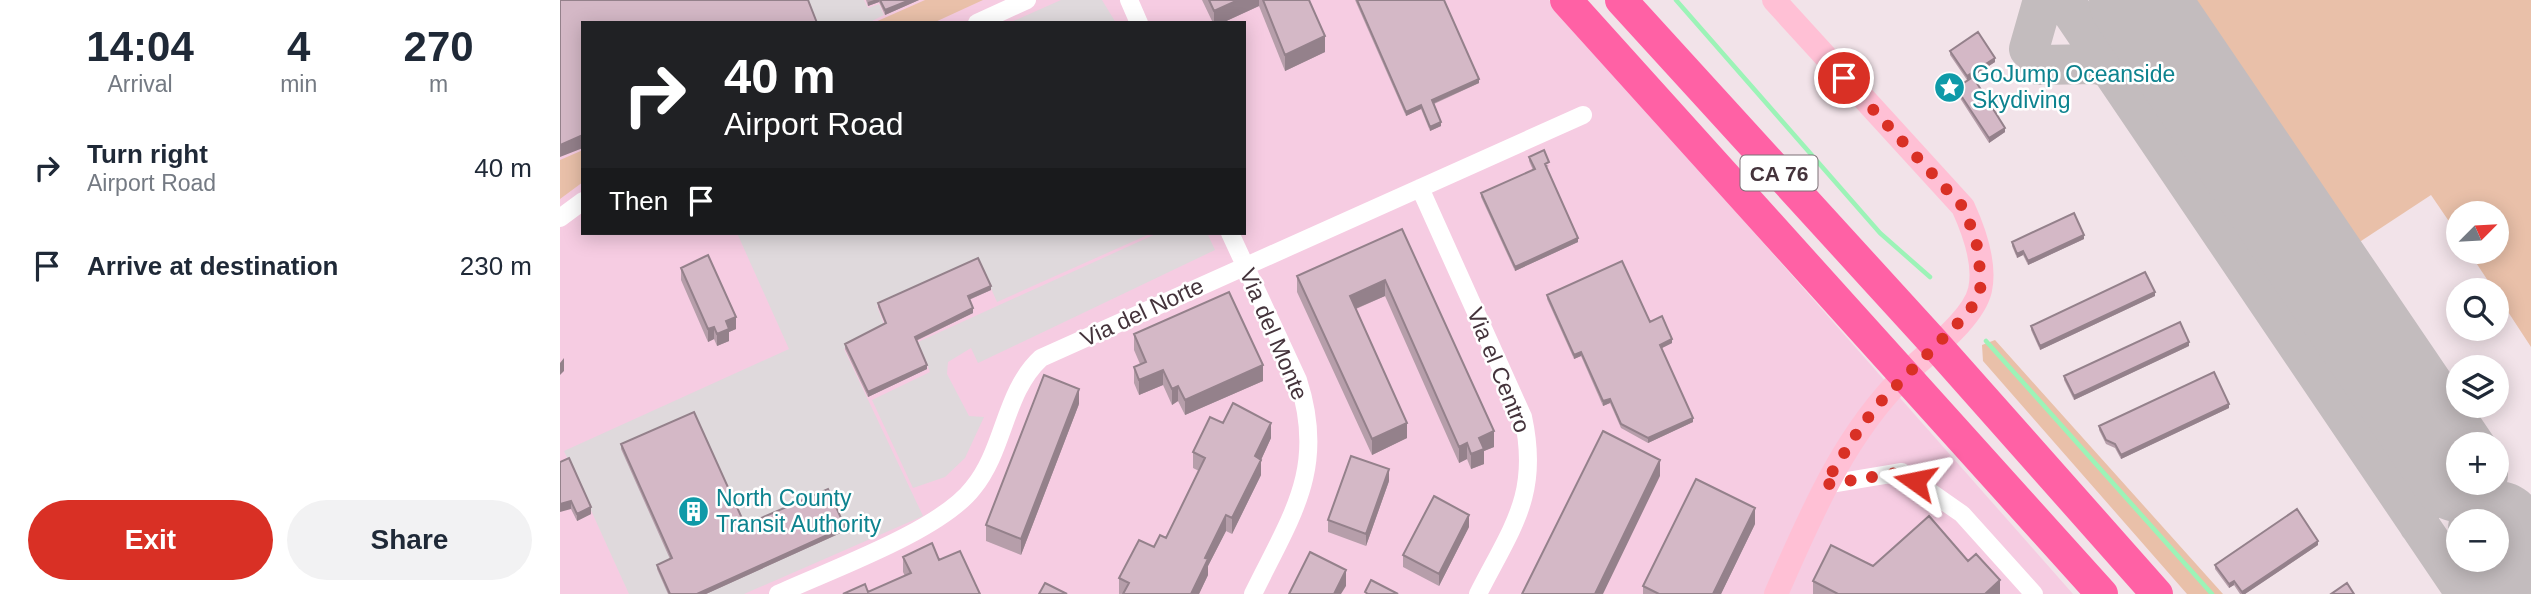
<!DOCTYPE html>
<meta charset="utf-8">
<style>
body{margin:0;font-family:Helvetica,sans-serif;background:#f2f2f3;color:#1f2937;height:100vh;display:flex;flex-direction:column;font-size:26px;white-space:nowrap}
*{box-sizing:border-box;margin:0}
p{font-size:23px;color:#747a83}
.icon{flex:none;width:38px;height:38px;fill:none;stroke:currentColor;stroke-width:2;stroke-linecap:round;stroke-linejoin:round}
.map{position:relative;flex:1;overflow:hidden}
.sheet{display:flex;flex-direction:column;background:#fff;width:560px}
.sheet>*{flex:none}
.banner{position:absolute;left:21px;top:21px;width:665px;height:214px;border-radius:0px;box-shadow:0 4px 18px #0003;background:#202124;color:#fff;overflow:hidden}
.needle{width:46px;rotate:66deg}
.buttons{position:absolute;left:1886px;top:201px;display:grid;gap:14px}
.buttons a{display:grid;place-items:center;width:63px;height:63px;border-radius:50%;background:#fff;box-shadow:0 4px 18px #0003;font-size:35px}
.pin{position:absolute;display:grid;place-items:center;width:60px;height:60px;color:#fff;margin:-30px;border:4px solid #fff;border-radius:50%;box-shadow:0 2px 7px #0007}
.me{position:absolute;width:77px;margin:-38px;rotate:282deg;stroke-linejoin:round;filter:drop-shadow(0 0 5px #0008)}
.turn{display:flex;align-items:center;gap:24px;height:147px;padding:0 28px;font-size:32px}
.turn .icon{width:91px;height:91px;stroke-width:2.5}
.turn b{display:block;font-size:49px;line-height:60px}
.then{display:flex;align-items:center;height:66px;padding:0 28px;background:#0003;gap:14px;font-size:26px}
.eta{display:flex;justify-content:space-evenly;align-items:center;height:119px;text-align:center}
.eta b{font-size:42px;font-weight:800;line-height:49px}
.primary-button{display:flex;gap:14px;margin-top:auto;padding:14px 28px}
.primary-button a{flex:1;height:80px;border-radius:42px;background:#d93025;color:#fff;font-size:28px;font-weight:800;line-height:80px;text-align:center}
.primary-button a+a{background:#f2f2f3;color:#1f2937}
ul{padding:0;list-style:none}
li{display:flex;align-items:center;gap:21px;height:98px;padding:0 28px}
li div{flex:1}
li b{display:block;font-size:26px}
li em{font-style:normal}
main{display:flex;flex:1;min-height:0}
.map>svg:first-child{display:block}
.commercial{fill:#f6cce2;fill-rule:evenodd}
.green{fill:#e9c0a9}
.parking{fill:#dfd9dc}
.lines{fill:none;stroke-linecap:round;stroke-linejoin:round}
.stream{stroke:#9cf3b7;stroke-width:4.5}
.taxiway{stroke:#c3bcbe;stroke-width:40}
.runway{stroke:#c3bcbe;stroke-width:98}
.street{stroke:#fff;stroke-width:18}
.secondary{stroke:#ffc0d5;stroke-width:24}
.highway{stroke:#ff61a5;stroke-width:32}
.wall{fill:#b69eaa}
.shaded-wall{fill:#94818b}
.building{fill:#d4b8c6;stroke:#94818b;stroke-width:2}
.route{stroke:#d93025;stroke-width:12;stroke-dasharray:0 21.6}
.labels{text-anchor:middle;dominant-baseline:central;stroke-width:5;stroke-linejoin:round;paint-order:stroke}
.shield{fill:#fff;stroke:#7c7076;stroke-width:2}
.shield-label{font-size:21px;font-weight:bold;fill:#44333b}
.culture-label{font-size:23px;fill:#0d838f;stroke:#fff;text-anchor:start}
.street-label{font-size:23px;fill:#44333b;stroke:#fff}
</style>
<main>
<section class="sheet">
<div class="eta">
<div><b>14:04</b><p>Arrival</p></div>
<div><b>4</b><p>min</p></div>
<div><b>270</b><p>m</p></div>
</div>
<ul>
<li><svg class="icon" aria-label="right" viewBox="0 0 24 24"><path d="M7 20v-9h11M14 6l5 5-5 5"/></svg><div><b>Turn right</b><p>Airport Road</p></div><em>40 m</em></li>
<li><svg class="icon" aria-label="arrive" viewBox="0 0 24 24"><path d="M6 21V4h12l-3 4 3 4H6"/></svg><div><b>Arrive at destination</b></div><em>230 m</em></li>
</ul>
<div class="primary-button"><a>Exit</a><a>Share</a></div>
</section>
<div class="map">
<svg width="1971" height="594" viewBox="0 0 1971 594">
<rect width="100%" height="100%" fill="#f2e3e9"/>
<path class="commercial" d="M0 0H989L1513 594H0ZM23 23H684V233H23Z"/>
<path class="green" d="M365 0H423L373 23H313Z
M1636 0H1971V347L1937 295V290H1934L1909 252H1937V214H1899V236L1871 195 1798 243Z
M23 150V182L0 199V160Z
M1435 340 1663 594H1627L1423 361 1422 345Z"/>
<path class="parking" d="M244 0H304L308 8 319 4 324 15 308 23H253Z
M501 0H542L556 23H449Z
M177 233H592L437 302 418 259 317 306 325 327 284 349 363 516 184 594H69L4 451 229 349Z
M598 233H647L655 250 418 363 411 348 388 362 387 374 409 416 424 417 405 458 385 477 353 488 312 400 370 372 358 342Z"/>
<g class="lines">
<path class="stream" d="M1116 0 1320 233 1370 277
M1426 341 1652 594"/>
<path class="taxiway" d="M1504 0 1906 594
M1527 33 1580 41 1618 59
M1469 49 1483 0
M1479 65 1537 64 1551 69
M1863 499 1885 481 1886 461 1881 448
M1859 525V505L1882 485 1899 486 1916 499"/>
<path class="runway" d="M1578 0 1899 473
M1937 530 1971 580"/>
<path class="street" d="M569 0 579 23
M417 23 467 0
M860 188 963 417C980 495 952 527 918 594
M0 218 23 201
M670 233 738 380C767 469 731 516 693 594
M1264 485 1342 472 1402 514 1474 594
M218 594C270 570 380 531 413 488 445 449 444 392 481 358L1023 115"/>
<path class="secondary" d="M1214 0 1403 207C1414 231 1426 263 1420 290 1413 320 1368 352 1346 374 1283 436 1251 515 1216 594"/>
<path class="highway" d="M1006 0 1542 594
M1061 0 1376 345 1597 594"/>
</g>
<path class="wall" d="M306 0H359L325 15 319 2 308 6Z
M642 0H749L765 52 725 71 699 6 662 23H653Z
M795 0H884L919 83 874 104 881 126 870 131 861 109 846 116Z
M1390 51 1435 62 1407 80 1390 55Z
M1396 88 1445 132 1429 143 1396 92Z
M969 157 989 166 986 167 1018 242 955 271 921 197V193L973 170 969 161Z
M842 229 934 447 924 451V464L911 469 907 459 899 463 825 296 796 309 847 438 812 455 737 292V276Z
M1524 239 1468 265 1463 255 1457 258 1452 246V242Z
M121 268 176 329 169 332V341L157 346 154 339 148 342 121 280Z
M431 290 409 300 413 313 356 341 367 369 308 397 285 349V344L325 324 318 307V303Z
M987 295 1090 322 1112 343 1102 348 1133 422 1088 443 1061 428 1050 403 1043 406 1021 356 1014 359 987 299Z
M1595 296 1480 350 1471 330V326Z
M574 334 703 381 625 415 618 401 612 405 603 385 579 395 574 383V367L580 364 574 350Z
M1629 346 1514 400 1504 380V376Z
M519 404 461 555 426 541V525Z
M1669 408 1561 459 1555 448 1546 444 1539 430V426Z
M663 423 711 438 701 460V475L672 534 666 531 648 566V575L639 594H559V578L594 547 606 538 639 471 633 468V452Z
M61 444 185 525 285 531 146 594H108L97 569V565L110 559 61 449Z
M0 462 31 514 17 521 11 509Z
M829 481 806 546 768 532V520Z
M1195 524 1161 594H1083V586Z
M909 527 879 586 843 567V555Z
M1758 545 1685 594H1680L1674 585 1669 588 1655 569V565Z
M343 557 379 560 308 592 345 576 343 572Z
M1408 561 1440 594H1253V581Z"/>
<path class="shaded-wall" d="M314 0H319V2L308 6V2Z
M350 0H359L325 15V10Z
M678 0H699V6L662 23H654V11Z
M765 36V52L725 71V55Z
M1435 58V62L1407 80V76Z
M919 79V83L872 104V100Z
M861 105V109L846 116V112Z
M881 122V126L870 131V127Z
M1445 128V132L1429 143V138Z
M23 135V148L0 157V145Z
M1524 235V239L1468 265V261Z
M1018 238V242L955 271V267Z
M1463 251V255L1457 258V254Z
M825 280V296L790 311V296Z
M431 286V290L408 300V296Z
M1595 292V296L1480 350V346Z
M413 308V313L355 341V337Z
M176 317V329L169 332V341L157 346V334L166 321Z
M154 327V339L148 342V329Z
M1112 339V343L1100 349V345Z
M1629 342V346L1514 400V396Z
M1021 352V356L1014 359V355Z
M4 358V371L0 375V363Z
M367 365V369L308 397V392Z
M703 365V381L625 415V400Z
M603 370V385L579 395V380Z
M618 386V401L612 405V389Z
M519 389V404L461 555V539Z
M1050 399V403L1043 406V401Z
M1669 404V408L1561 459V455Z
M1133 418V422L1088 443V438Z
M711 423V438L701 460V475L672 534V518L695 456Z
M847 423V438L812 455V439Z
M934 431V447L924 451V464L911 469V454L919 438Z
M907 443V459L899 463V447Z
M1100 460V476L1043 594H1035Z
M829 469V481L806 546V534Z
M11 501V509L0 512V504Z
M31 507V514L17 521V514Z
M1195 508V524L1161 594H1153Z
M666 515V531L648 566V575L639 594H631L645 558Z
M909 515V527L879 586V574Z
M285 527V531L146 594H137Z
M1758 541V545L1685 594H1682V592Z
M786 570V586L781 594H774Z
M1440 580V594H1425Z
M1674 581V585L1669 588V584Z"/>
<path class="building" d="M0 0H248L257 23H23V135L0 145Z
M320 0H350L325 10Z
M649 0H678L654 11Z
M703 0H749L765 36 725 55Z
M797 0H884L919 79 872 100 881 122 870 127 861 105 846 112Z
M1418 32 1435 58 1407 76 1390 51Z
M1413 77 1445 128 1429 138 1396 88Z
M984 150 989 162 985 164 1018 238 955 267 921 193 975 169 969 157Z
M1514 213 1524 235 1468 261 1463 251 1457 254 1452 242Z
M842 229 934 431 919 438 924 449 911 454 907 443 899 447 825 280 790 296 847 423 812 439 737 276Z
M148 255 176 317 166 321 169 329 157 334 154 327 148 329 121 268Z
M418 258 431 286 408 296 413 308 355 337 367 365 308 392 285 344 326 323 318 303Z
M1062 261 1090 322 1102 316 1112 339 1100 345 1133 418 1088 438 1061 424 1050 399 1043 401 1021 352 1014 355 987 295Z
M1585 272 1595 292 1480 346 1471 326Z
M669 292 703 365 625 400 618 386 612 389 603 370 579 380 574 367 586 362 574 334Z
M1620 322 1629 342 1514 396 1504 376Z
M1654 372 1669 404 1561 455 1555 444 1546 440 1539 426Z
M484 375 519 389 461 539 426 525Z
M673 403 711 423 695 456 701 460 672 518 666 515 645 558 648 559 631 594H563L569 583 559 578 579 540 594 547 600 535 606 538 645 458 633 452 650 417 663 423Z
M134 412 185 525 268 489 285 527 137 594H110L97 565 112 558 61 444Z
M1043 431 1100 460 1035 594H962Z
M791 456 829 469 806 534 768 520Z
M9 458 31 507 17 514 11 501 0 504V462Z
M1136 479 1195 508 1153 594H1099L1083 586Z
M874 496 909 515 879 574 843 555Z
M1737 509 1758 541 1682 592 1674 581 1669 584 1655 565Z
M1369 516 1408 561 1416 554 1440 580 1425 594H1278L1253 581 1271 545 1313 566Z
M372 543 379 560 400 551 420 594H283L305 584 308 592 351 573 343 557Z
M750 552 786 570 774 594H729Z
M811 580 838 594H808L805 592Z
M485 583 507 594H479Z
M1787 583 1794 594H1771Z"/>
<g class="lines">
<path class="route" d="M1284 78 1403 207 1416 239 1421 278 1420 292 1409 312 1323 399 1302 425 1264 485 1342 472 1355 481"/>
</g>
<defs>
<symbol id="sight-disc" viewBox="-11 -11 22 22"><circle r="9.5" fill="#0f9aa8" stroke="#fff"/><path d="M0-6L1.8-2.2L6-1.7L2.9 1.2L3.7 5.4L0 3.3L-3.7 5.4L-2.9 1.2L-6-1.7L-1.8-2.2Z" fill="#fff"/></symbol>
<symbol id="building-disc" viewBox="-11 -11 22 22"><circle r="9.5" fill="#0f9aa8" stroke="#fff"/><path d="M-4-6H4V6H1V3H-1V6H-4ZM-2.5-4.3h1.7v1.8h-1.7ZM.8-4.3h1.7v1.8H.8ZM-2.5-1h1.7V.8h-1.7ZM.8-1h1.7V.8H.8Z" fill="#fff"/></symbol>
</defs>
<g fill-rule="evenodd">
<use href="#sight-disc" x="1372" y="70" width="35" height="35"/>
<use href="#building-disc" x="116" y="494" width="35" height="35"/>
</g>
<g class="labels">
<rect class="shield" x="1180.5" y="155.5" width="77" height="35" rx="5"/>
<g class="shield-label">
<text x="1219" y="173">CA 76</text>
</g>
<g class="culture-label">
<text x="1412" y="74">GoJump Oceanside<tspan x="1412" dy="26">Skydiving</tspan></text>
<text x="156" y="498">North County<tspan x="156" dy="26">Transit Authority</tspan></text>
</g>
<g class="street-label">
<text transform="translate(582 312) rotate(-25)">Via del Norte</text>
<text transform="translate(714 334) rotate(67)">Via del Monte</text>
<text transform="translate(939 370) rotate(68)">Via el Centro</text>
</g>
</g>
</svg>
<div class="buttons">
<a><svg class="needle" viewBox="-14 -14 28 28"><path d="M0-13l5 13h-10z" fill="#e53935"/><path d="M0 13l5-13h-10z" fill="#747a83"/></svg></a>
<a><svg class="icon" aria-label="search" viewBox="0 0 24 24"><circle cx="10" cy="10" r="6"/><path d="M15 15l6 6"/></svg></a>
<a><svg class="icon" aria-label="layers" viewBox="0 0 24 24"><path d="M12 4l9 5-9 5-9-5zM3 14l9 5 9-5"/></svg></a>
<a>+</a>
<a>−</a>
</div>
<div class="pin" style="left:1284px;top:78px;background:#d93025"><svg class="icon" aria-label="arrive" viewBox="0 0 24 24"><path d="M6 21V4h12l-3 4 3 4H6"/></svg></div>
<svg class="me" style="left:1355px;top:481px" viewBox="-20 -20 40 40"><path d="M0-17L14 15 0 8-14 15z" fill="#d93025" stroke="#fff" stroke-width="4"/></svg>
<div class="banner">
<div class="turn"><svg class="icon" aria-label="right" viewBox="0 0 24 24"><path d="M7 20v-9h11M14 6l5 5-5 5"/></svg><div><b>40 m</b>Airport Road</div></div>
<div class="then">Then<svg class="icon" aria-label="arrive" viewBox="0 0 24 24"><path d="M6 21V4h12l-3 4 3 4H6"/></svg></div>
</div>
</div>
</main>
